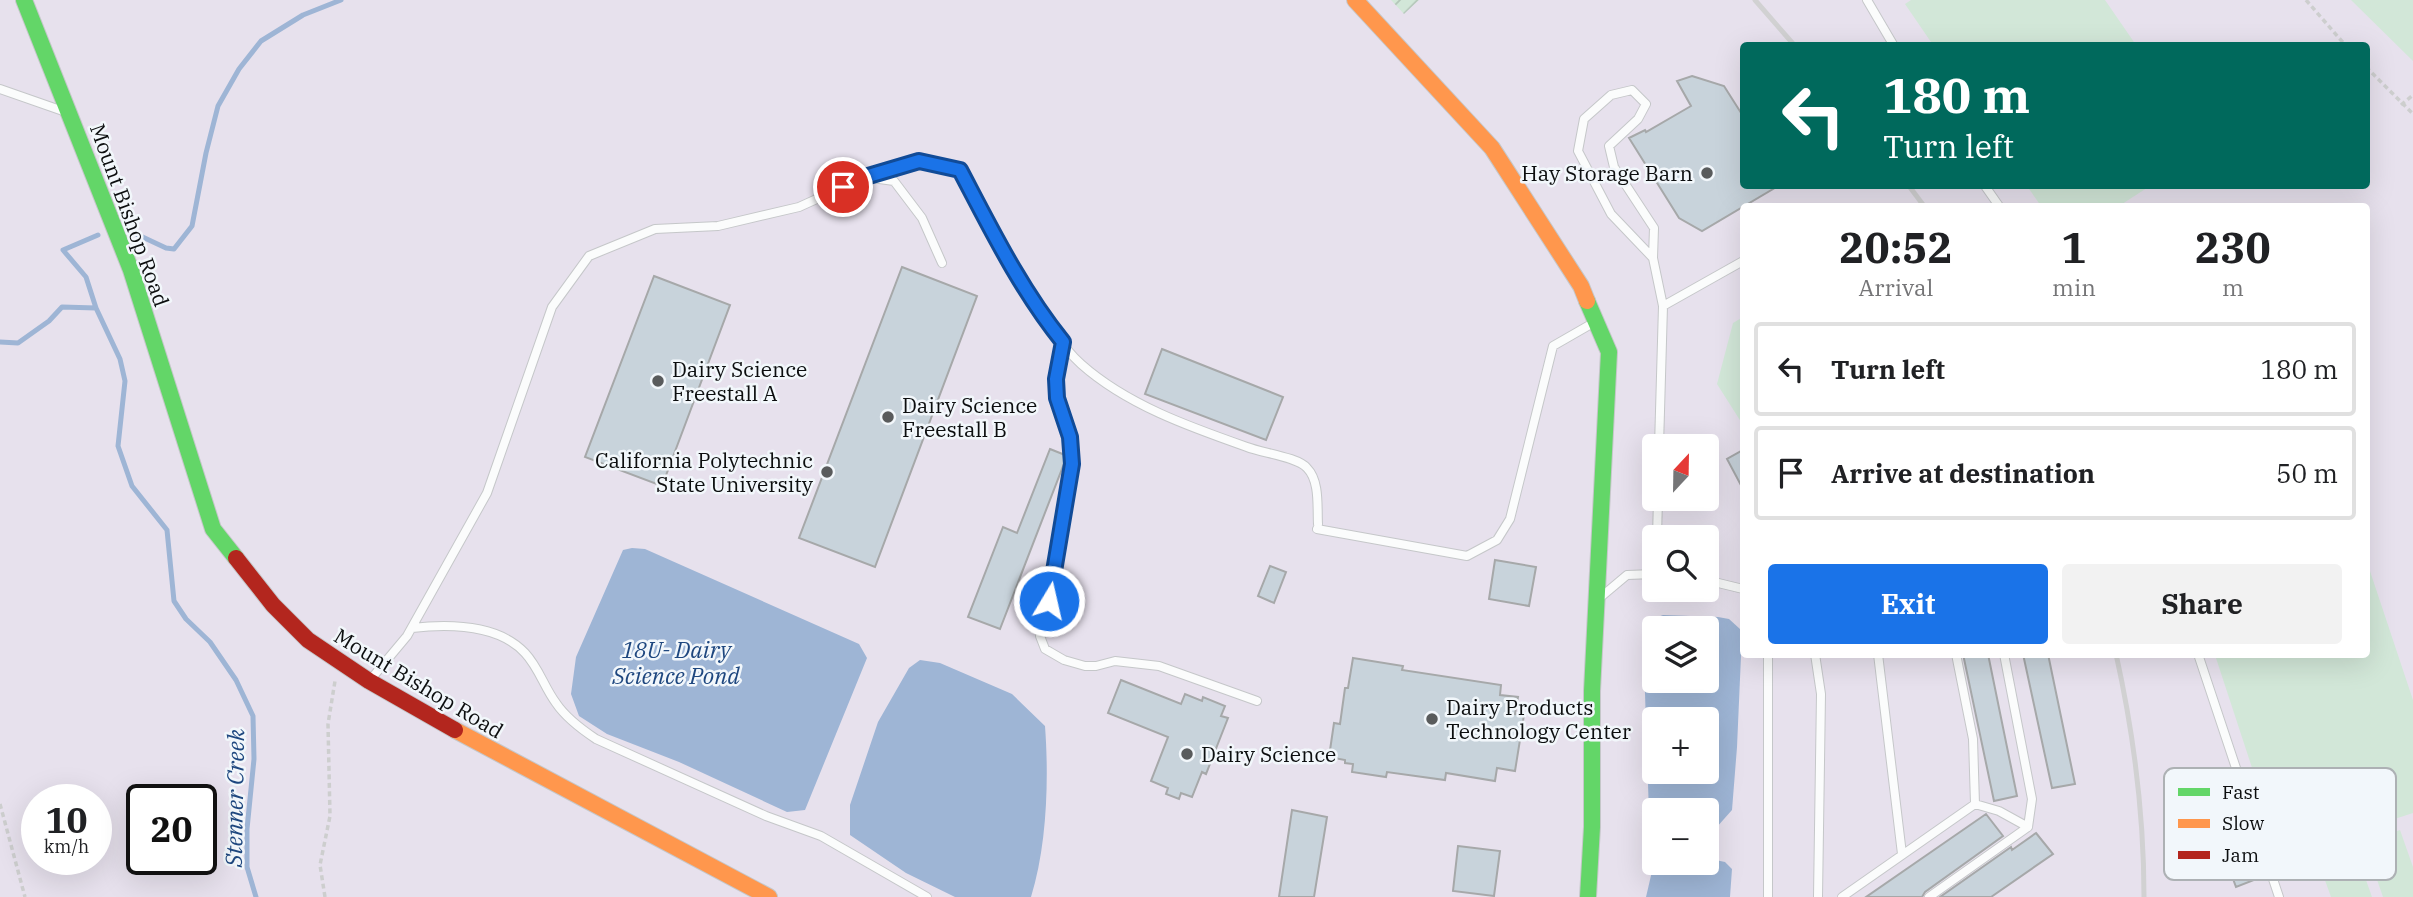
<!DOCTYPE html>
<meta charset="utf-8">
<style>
body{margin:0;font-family:"IBM Plex Serif",serif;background:#f2f2f2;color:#202124;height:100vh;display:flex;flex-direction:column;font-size:26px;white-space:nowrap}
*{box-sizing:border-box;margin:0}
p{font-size:23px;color:#757577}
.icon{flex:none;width:38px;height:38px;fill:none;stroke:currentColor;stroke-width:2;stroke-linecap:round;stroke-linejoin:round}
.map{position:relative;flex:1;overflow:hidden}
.drawer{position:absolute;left:1740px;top:203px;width:630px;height:455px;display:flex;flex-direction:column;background:#fff;border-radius:7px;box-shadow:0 7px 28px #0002}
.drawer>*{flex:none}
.guide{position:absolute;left:1740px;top:42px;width:630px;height:147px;border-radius:7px;box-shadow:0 7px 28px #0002;background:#00695c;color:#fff;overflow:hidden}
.needle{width:46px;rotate:22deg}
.fabs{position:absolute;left:1642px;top:434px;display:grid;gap:14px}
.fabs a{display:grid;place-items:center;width:77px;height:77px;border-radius:7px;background:#fff;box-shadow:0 7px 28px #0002;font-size:35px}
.speed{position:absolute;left:21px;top:784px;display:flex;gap:14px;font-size:35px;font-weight:700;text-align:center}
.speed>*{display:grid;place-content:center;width:91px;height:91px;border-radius:50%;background:#fff;box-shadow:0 7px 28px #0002;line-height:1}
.speed small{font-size:18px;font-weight:400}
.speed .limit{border:4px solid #111;border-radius:10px;background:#fff;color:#111}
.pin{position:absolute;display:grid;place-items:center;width:60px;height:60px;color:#fff;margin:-30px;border:4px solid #fff;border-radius:50%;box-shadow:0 2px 7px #0007}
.me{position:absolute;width:77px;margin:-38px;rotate:9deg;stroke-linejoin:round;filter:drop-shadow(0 0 5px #0008)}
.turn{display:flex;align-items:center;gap:24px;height:147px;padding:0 28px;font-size:32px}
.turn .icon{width:91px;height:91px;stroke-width:2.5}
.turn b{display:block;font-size:49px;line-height:60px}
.eta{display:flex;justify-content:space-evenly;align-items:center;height:119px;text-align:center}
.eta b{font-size:42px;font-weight:800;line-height:49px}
.cta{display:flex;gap:14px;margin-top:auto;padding:14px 28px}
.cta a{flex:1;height:80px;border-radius:7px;background:#1a73e8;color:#fff;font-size:28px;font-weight:800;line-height:80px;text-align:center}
.cta a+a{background:#f2f2f2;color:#202124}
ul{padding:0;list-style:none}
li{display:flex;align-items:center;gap:21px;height:94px;margin:0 14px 10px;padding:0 14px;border:4px solid #e0e0e0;border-radius:7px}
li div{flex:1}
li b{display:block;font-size:26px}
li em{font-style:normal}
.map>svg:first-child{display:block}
.education{fill:#e7e1ed;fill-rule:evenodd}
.grass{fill:#d2e7d8}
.garden{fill:url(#garden-furrows)}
.water{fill:#9eb5d5;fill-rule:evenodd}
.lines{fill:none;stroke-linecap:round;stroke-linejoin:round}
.stream{stroke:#9eb5d5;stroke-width:5}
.building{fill:#c8d3db;stroke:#a6a8a9;stroke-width:2}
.lane-casing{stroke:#c5c7c9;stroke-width:10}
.fast-casing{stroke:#c5c7c9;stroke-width:18}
.slow-casing{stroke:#c5c7c9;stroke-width:18}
.jam-casing{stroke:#c5c7c9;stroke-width:18}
.path{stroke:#cdcece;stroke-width:3.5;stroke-dasharray:5 3.5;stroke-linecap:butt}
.lane{stroke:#fbfcfc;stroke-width:8}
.fast{stroke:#63d668;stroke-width:16}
.slow{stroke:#ff974d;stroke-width:16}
.jam{stroke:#b3261e;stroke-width:16}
.rail{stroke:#d1d1d2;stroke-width:5}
.route-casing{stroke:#114b97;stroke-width:18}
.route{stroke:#1a73e8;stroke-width:12}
.poi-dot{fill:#595b5c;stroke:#f2f7fb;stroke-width:2.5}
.labels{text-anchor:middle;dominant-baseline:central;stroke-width:5;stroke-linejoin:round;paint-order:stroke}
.poi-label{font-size:21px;fill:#0c0e0f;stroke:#f2f7fb;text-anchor:start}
.street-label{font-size:21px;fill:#0c0e0f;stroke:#f2f7fb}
.water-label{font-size:23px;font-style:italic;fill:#1e477f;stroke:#f2f7fb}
.key{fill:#f2f7fb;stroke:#adb1b4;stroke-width:2}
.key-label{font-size:19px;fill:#0c0e0f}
</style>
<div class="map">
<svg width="2413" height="897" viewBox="0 0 2413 897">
<defs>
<pattern id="garden-furrows" width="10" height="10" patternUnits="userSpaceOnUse" patternTransform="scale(1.75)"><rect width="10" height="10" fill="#d2e7d8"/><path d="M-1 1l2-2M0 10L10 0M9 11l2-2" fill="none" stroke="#b3c5b8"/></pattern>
</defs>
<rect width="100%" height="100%" fill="#e7eaec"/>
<path class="education" d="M0 0H2413V897H0ZM1743 46H2366V186H1743ZM1743 206H2366V654H1743ZM1654 446H1706V499H1654ZM1654 537H1706V590H1654ZM1654 628H1706V681H1654ZM1654 719H1706V772H1654ZM37 800H96V859H37ZM142 800H201V859H142ZM1654 810H1706V863H1654Z"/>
<path class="grass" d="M1911 0H2105L2136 45H1933L1905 4Z
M2351 0H2413V61Z
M2027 186H2150L2119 206H2041Z
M1743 317V425L1717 384 1733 323Z
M2366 559 2413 700V813L2281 856 2215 655 2366 654Z
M2400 830 2413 867V897H2383L2364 842Z
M2354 846 2372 897H2331L2317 858Z"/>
<path class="garden" d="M1391 0H1419L1404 14Z"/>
<path class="water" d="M632 548 645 549 859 644 867 658 805 810 787 812 679 762 607 734 579 716 571 694 576 657 623 550Z
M1663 615 1718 617 1729 619 1740 629 1741 656 1737 747 1732 810 1716 828 1706 830V810H1654V825L1649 814 1643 633 1650 620ZM1654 628H1706V681H1654ZM1654 719H1706V772H1654Z
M920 660 940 663 1012 694 1045 726C1049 779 1047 846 1031 897H955L906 873 850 835V805L878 722 909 668Z
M1706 858 1725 862 1732 869 1730 897H1646L1653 867 1657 863H1706Z"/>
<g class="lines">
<path class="stream" d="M134 233 166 248 174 249 192 226 206 153 218 106 239 69 261 41 303 15 341 0
M98 235 63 250 86 277 96 308 120 359 125 381 118 446 132 486 167 530 174 601 186 619 210 642 236 680 253 716 254 759 247 829V867L256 897
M0 342 18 343 49 321 62 307 96 308"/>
</g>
<path class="building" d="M1692 76 1724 86 1743 116V186H1778L1702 231 1679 218 1629 138 1645 130 1646 132 1691 106 1677 81Z
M902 267 977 296 875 567 799 538Z
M654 276 730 305 662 486 585 457Z
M1162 349 1283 397 1266 440 1145 394Z
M1050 449 1065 455V461L1000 629 968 617 1003 527 1017 533Z
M1743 450V489L1727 459Z
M1495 560 1536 567 1529 606 1489 599Z
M1270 566 1286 572 1274 603 1258 596Z
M1963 654H1988L2017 796 1994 801Z
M2023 654H2048L2075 784 2052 788Z
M1353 658 1403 666 1402 670 1501 685 1500 695 1518 697 1515 714 1524 715 1515 771 1497 768 1495 781 1446 773 1445 780 1387 772 1386 777 1352 772 1353 764 1345 763V760L1329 757 1334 723 1340 724 1345 688H1348Z
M1121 680 1181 704 1185 694 1202 701 1203 697 1225 706 1221 716 1228 718 1206 774 1202 772 1192 797 1181 793 1179 799 1166 794 1168 788 1151 781 1168 737 1108 713Z
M1292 810 1327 817 1314 897H1279Z
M1986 814 2003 836 1925 892 1922 897H1866Z
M2036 833 2053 854 1991 897H1940L2011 847 2012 850Z
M1458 846 1500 851 1494 896 1453 891Z
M2242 848 2254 880 2236 887 2224 854Z"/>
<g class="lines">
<defs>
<path id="lane" d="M1867 0 1894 46
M0 89 63 111
M868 176 919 161 960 170C982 213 1005 254 1031 295 1045 319 1061 346 1081 364 1127 405 1190 427 1247 447 1262 453 1298 457 1307 468 1320 481 1317 507 1318 524
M1985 186 1999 206
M1653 258 1654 228 1614 167 1609 146 1638 119 1646 104 1632 90 1611 95 1584 119 1578 151 1611 214 1653 258 1663 306
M1063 342 1056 379 1057 398 1070 437 1072 464 1049 601 1040 636 1045 649 1064 660 1085 666H1096L1115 661 1159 666 1257 701
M1659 446 1663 306 1743 261
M1317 529 1467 556 1497 540 1510 519 1553 346 1593 323
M1657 537 1658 499
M1706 580 1743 589
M1602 596 1627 575 1654 574
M412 628C448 624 498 624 525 653 539 668 544 687 556 703 566 718 581 729 596 739L766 816 821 836 927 897
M1815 654 1821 694 1818 897
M1878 654 1902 854
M2198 654 2279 897
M371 679 407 636 487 493 552 307 589 256 655 229 718 226 799 207 865 177 894 181 922 218 942 263
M1975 804 1999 811 2028 827
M1768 897V654
M1842 897 1975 804 1973 739 1956 654
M1929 897 2028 827 2032 799 2004 654"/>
<path id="fast" d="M24 0 131 270 213 529 236 558
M1587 301 1609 352 1592 691V827L1588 897"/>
<path id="slow" d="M1355 0 1492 148 1581 286 1587 301
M455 730 769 897"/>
<path id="jam" d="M236 558 273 605 308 640 369 681 455 730"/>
</defs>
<use href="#lane" class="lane-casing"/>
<use href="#fast" class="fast-casing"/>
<use href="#slow" class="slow-casing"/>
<use href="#jam" class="jam-casing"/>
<path class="path" d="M2306 0 2346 46
M2366 67 2413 114
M2401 105 2413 95
M0 804 25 897
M325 897 320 865 330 816 328 724 335 681"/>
<use href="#lane" class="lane"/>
<use href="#fast" class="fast"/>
<use href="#slow" class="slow"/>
<use href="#jam" class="jam"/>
<path class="rail" d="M1755 0 1795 46
M1909 186 1924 206
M2116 654C2134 735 2144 815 2144 897"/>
</g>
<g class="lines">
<defs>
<path id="route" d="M843 187 865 177 919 161 960 170C991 229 1021 290 1063 342L1056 379 1057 398 1070 437 1072 464 1049 601"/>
</defs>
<use href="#route" class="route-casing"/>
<use href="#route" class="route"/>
</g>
<g class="poi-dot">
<circle cx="1707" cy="173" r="7"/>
<circle cx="658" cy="381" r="7"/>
<circle cx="888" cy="417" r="7"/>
<circle cx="827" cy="472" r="7"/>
<circle cx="1432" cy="719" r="7"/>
<circle cx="1187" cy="754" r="7"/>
</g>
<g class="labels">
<g class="poi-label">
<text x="1693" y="173" text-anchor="end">Hay Storage Barn</text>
<text x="672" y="369">Dairy Science<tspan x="672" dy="24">Freestall A</tspan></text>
<text x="902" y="405">Dairy Science<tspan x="902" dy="24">Freestall B</tspan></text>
<text x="813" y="460" text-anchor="end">California Polytechnic<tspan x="813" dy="24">State University</tspan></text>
<text x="1446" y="707">Dairy Products<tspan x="1446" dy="24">Technology Center</tspan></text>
<text x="1201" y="754">Dairy Science</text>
</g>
<g class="street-label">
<text transform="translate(130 215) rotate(70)">Mount Bishop Road</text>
<text transform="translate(419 683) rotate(31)">Mount Bishop Road</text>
</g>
<g class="water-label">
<text x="676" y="649">18U- Dairy<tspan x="676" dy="26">Science Pond</tspan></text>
<text transform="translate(234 798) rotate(-89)">Stenner Creek</text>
</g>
</g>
<rect x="2164" y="768" width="232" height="112" rx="10" class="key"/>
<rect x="2178" y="788" width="32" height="8" fill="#63d668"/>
<rect x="2178" y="819" width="32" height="9" fill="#ff974d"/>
<rect x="2178" y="851" width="32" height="8" fill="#b3261e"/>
<g class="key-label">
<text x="2222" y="799">Fast</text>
<text x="2222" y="830">Slow</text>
<text x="2222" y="862">Jam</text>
</g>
</svg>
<div class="fabs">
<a><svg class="needle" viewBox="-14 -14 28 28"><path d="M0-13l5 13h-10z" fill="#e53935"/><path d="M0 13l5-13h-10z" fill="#757577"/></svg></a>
<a><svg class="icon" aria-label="search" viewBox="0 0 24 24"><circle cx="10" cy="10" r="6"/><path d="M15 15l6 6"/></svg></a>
<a><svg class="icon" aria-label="layers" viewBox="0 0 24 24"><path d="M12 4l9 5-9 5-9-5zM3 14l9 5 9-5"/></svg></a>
<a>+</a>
<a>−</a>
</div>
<div class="speed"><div>10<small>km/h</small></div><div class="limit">20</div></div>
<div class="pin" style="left:843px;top:187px;background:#d93025"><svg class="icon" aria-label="arrive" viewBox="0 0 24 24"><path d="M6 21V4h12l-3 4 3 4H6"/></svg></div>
<svg class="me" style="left:1049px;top:601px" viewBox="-20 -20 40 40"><circle r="17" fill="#1a73e8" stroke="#fff" stroke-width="3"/><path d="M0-11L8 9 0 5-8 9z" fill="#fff"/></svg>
<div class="guide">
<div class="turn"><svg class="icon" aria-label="left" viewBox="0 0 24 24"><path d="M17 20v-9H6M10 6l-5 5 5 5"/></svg><div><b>180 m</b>Turn left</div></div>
</div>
<section class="drawer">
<div class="eta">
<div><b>20:52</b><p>Arrival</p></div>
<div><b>1</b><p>min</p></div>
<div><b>230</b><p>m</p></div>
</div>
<ul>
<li><svg class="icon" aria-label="left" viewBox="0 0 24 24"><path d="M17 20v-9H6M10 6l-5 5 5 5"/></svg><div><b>Turn left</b></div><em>180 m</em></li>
<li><svg class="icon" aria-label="arrive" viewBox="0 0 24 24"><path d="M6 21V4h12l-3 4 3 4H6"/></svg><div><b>Arrive at destination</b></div><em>50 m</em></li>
</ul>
<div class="cta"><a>Exit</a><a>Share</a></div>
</section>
</div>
